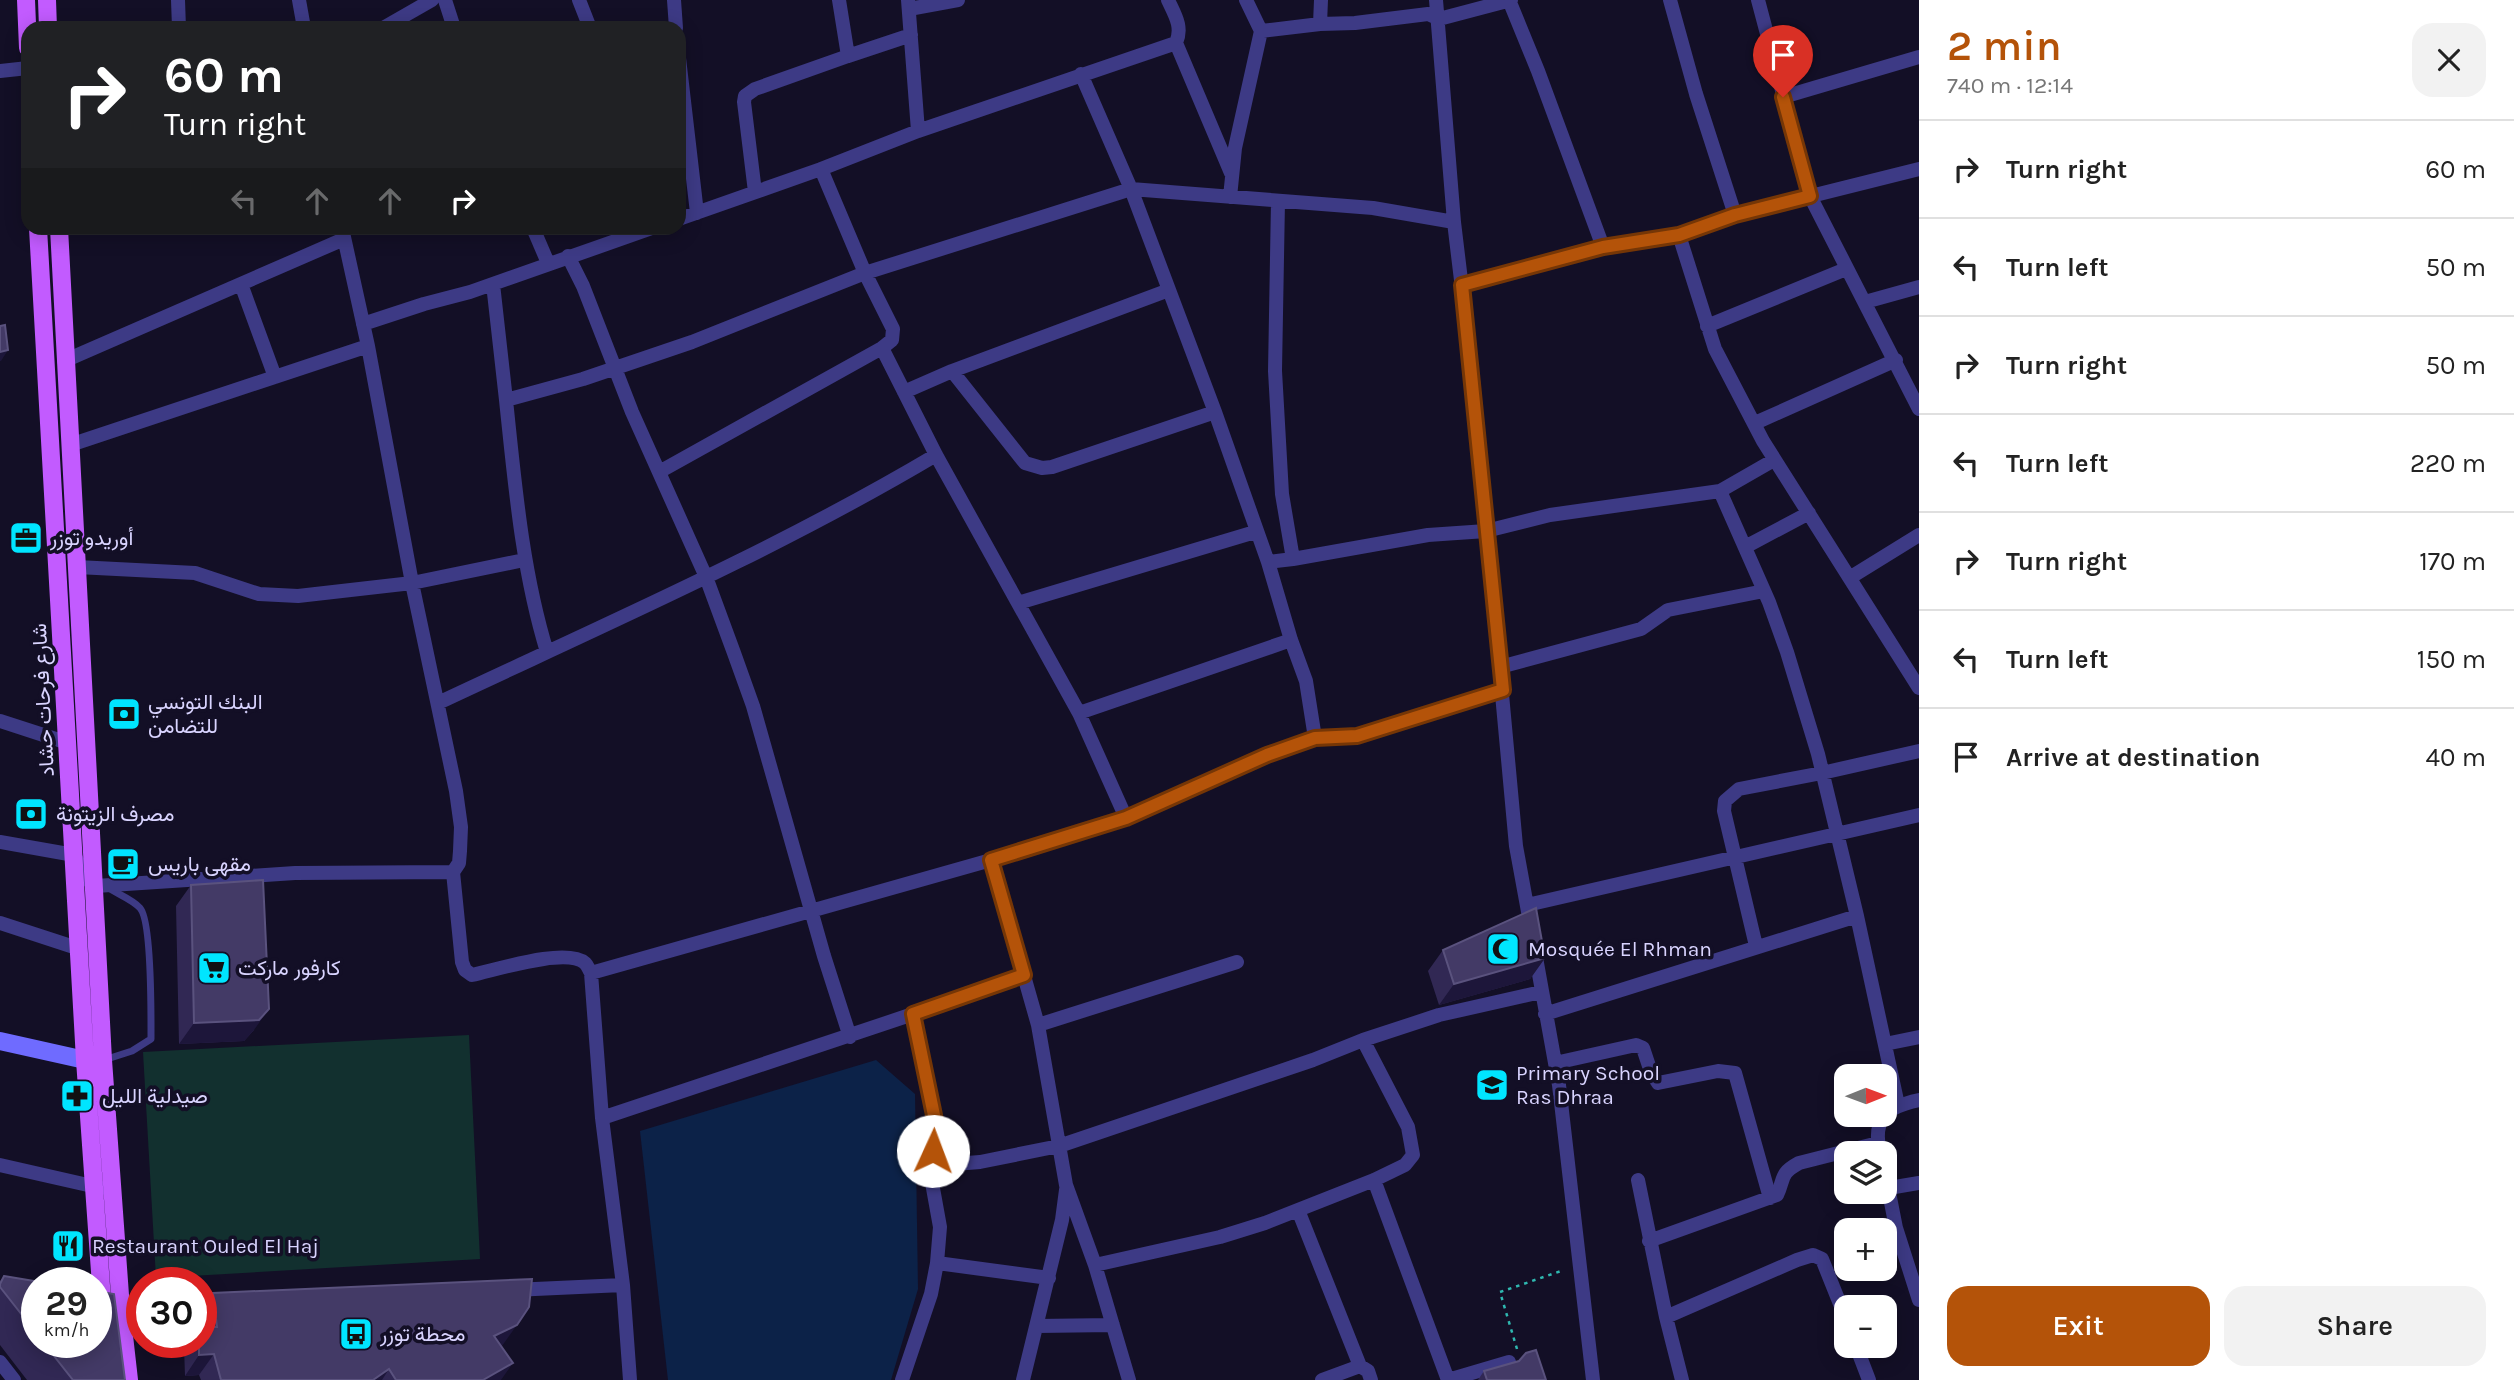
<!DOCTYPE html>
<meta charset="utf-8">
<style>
body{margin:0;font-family:Karla,Vazirmatn,sans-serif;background:#f2f2f2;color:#222;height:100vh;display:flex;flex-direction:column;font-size:26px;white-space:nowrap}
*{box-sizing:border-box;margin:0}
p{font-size:23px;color:#767676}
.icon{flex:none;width:38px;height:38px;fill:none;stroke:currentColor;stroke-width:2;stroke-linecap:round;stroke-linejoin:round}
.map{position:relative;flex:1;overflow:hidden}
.sheet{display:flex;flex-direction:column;background:#fff;width:595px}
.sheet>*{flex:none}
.top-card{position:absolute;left:21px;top:21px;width:665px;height:214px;border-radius:21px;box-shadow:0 4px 18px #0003;background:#202124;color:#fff;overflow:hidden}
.needle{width:46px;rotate:89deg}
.fabs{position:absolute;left:1834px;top:1064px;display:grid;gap:14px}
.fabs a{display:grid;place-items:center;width:63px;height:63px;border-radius:14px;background:#fff;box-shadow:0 4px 18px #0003;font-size:35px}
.speed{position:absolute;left:21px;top:1267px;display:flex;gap:14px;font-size:35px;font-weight:700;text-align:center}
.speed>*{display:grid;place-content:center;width:91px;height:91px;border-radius:50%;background:#fff;box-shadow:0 4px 18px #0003;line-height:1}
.speed small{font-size:18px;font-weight:400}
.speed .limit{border:10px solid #d22;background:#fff;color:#111}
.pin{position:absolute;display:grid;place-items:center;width:60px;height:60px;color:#fff;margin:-72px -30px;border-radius:50% 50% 50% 0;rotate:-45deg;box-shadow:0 0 7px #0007}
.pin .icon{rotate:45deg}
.me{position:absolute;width:77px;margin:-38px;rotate:2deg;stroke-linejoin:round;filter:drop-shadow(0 0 5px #0008)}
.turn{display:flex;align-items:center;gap:24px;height:147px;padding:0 28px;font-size:32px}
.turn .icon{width:91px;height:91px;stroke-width:2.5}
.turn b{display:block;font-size:49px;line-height:60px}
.lanes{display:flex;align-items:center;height:66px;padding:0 28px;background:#0003;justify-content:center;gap:35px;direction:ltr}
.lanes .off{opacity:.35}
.round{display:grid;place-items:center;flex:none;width:74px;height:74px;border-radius:21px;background:#f2f2f2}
.overview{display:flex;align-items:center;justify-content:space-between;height:119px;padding:0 28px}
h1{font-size:42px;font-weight:600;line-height:52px;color:#b45309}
.primary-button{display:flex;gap:14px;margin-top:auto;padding:14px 28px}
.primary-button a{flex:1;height:80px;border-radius:21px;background:#b45309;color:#fff;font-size:28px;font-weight:600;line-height:80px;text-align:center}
.primary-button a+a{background:#f2f2f2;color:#222}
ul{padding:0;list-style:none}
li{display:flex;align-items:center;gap:21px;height:98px;padding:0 28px;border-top:2px solid #e0e0e0}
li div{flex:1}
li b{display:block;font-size:26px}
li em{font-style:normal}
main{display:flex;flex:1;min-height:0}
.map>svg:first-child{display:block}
.green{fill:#12302f}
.water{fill:#0c2248}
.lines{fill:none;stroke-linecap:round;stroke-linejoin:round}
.path{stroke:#2fb8b0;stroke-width:2.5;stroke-dasharray:3.5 5;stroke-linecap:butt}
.lane{stroke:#3d3a85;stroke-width:7}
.street{stroke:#3d3a85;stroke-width:14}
.secondary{stroke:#6f6bff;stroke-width:18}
.primary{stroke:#c25bff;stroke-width:18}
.wall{fill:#312854}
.shaded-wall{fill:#1d163a}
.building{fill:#433a66;stroke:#5a527e;stroke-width:2}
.route-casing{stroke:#753606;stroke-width:18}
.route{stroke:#b45309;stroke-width:12}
.labels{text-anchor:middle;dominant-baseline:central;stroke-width:7;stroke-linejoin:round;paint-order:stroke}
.poi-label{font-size:21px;fill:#d9d4ff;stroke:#130f26;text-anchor:start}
.street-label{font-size:21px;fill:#d9d4ff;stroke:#130f26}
</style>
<main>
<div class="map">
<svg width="1919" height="1380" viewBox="0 0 1919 1380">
<rect width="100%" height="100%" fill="#130f26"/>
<path class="green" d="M469 1035 480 1259 156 1278 143 1052Z"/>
<path class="water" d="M876 1060 915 1094 918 1289 891 1380H668L640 1131Z"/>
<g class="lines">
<path class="path" d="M1517 1349 1500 1292 1564 1270"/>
<path class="lane" d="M104 1060 132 1051 151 1039C151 1017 152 921 140 908 132 899 117 894 107 887"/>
<path class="street" d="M178 0 179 28
M299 0 304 28
M445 0 454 28
M579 0 590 28
M674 0 676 28
M839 0 848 56 911 35
M908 0 918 131
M1168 0C1175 15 1183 27 1176 43L1231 173
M1436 0 1454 222 1473 380 1516 846 1531 928
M1509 0 1538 71 1603 247
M1758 0 1810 196 1919 409
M909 9 958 0
M1320 24 1355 23 1428 14 1439 19 1511 0
M383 28 432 0
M1261 31 1320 24 1321 0
M679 58 697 213
M0 71 28 68
M1081 74 1131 189 1215 412 1268 562
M1783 97 1919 57
M755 192 744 102 745 96 755 89 848 56
M1230 197 1235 148 1261 31 1246 0
M1735 215 1919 169
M679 219 821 169 918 131 1176 43
M342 228 368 346 412 583 456 791 461 827 460 851 459 863 453 872 462 962 465 970 472 975C496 970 566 947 585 963 588 966 589 970 591 973L602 1118 623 1285 630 1380
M533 228 548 263
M1679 235 1715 349 1763 441 1919 688
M568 256 583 286 632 412 706 577 734 653 753 706 824 956 850 1037
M241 284 275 377
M493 284 506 400 583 379 692 342 865 273 1131 189 1373 208 1454 222
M1462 285 1603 247 1679 235 1735 215 1696 94 1670 0
M1865 302 1919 287
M363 324 424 304 470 292 652 228
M1707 326 1846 269
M64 361 344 239
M952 371 1025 463 1042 468 1052 467 1215 412
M904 392 952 371 1169 290
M506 400C515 485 522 570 547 652
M1755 423 1896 360
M70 445 368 346
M659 472 882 348 892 340 893 329 865 273 821 169
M1745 547 1809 513
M1293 559 1428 535 1486 531 1550 515 1720 491 1774 460
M77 567 195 573 259 594 298 596 412 583 524 560
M1851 577 1919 535
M1018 603 1255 532
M1500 667 1641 629 1668 610 1764 591
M438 703C606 624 776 550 936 455
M1079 713 1291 640
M0 721 68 743
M1315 738 1357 736 1503 690
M1126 818 1267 755 1315 738 1306 681 1291 640 1268 562 1293 559 1282 494 1275 371 1278 201
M0 842 74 855 90 882 96 886 295 873 453 872
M991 860 1038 1025 1066 1185 1095 1265 1129 1380
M1527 905 1919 815
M1857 916 1898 1105
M0 923 80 949
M1756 946 1724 811 1725 801 1739 789 1822 773 1919 751
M1535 952 1559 1085 1593 1380
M591 973 991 860 1126 818 1079 713 936 455 882 348
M913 1014 1024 974
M1545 1014 1857 916 1818 754 1787 652 1769 602 1720 491
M1038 1025 1237 962
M1885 1044 1919 1037
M1555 1063 1636 1045 1643 1048 1651 1072 1658 1083 1718 1071 1735 1073 1770 1198
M602 1118 913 1014 930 1090 937 1137 929 1166 940 1227 937 1263 931 1294 902 1380
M1880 1153C1872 1118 1886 1107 1919 1100
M0 1165 101 1188
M929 1166 980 1162 1059 1146 1313 1060 1363 1040 1439 1015 1541 992
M1885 1172 1896 1228 1919 1300
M1374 1180 1448 1380
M1638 1180 1666 1317 1682 1380
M1889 1188 1919 1183
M1298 1210 1360 1366
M1649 1241 1777 1195C1785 1178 1779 1174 1799 1163L1878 1143
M937 1263 1049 1278
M1095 1265 1220 1237 1265 1223 1374 1180 1405 1165 1413 1155 1408 1127 1363 1040
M513 1290 623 1285
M112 1309 142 1308
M1666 1317 1797 1260 1813 1255 1822 1259 1846 1319
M1037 1326 1113 1325
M1856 1346 1869 1380
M0 1362 14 1380
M1023 1380 1062 1220 1066 1190
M1322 1380 1360 1366 1368 1371 1371 1380
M1448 1380 1509 1362"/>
<path class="secondary" d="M0 1041 85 1060H99"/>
<path class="primary" d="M26 0 28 48
M47 0 48 28
M38 228 85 1060 103 1314
M59 228 103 1060 121 1309 129 1380"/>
</g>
<path class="wall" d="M191 885 254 1030 244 1041 179 1044 176 906Z
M1443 950 1545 958 1530 979 1439 1005 1428 971Z
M4 1276 37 1283V1342H96L125 1380H27L0 1345V1281Z
M213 1293 502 1346 501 1380H201L199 1375 185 1376 184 1347 187 1342H201V1310Z
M1484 1371 1546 1380H1478Z"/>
<path class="shaded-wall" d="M8 350 1 361H0V352Z
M1545 958 1530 979 1439 1005 1454 984Z
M269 1009 254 1030 244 1041 179 1044 194 1023Z
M517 1325 502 1346 479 1357 494 1336Z
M214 1354 199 1375 185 1376 199 1355Z
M513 1363 501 1380H483Z
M389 1369 382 1380H373Z"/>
<path class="building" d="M5 325 8 350 0 352V326Z
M263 880 269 1009 259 1020 194 1023 191 885Z
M1536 908 1545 958 1454 984 1443 950Z
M4 1276 46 1283H37V1334L0 1287V1284Z
M532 1279 529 1307 517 1325 494 1336 513 1363 483 1380H396L389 1369 373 1380H221L214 1354 199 1355V1342H201V1327H217L213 1293Z
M96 1291 114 1294 125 1380H73L43 1342H96Z
M1536 1350 1546 1380H1487L1484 1371 1519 1361 1526 1353Z"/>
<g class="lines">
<defs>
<path id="route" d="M933 1151 937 1137 935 1120 913 1014 1024 975 991 860 1126 818 1267 755 1315 738 1357 736 1503 690 1462 285 1603 247 1679 235 1735 215 1810 196 1783 97"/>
</defs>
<use href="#route" class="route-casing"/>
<use href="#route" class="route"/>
</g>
<defs>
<symbol id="office-square" viewBox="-11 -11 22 22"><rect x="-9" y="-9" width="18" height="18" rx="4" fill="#00e5ff" stroke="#130f26"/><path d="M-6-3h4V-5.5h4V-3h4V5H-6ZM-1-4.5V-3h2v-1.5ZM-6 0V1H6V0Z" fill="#111"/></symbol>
<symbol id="bank-square" viewBox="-11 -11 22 22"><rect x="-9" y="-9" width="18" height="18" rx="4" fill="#00e5ff" stroke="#130f26"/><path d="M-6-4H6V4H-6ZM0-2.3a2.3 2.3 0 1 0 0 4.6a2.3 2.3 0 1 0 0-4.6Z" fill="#111"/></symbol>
<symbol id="cafe-square" viewBox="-11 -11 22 22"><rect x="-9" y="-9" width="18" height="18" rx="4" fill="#00e5ff" stroke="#130f26"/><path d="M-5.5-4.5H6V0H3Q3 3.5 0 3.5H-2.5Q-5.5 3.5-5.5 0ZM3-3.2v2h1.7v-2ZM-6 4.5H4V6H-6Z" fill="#111"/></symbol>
<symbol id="mosque-square" viewBox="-11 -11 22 22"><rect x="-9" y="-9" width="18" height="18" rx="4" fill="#00e5ff" stroke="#130f26"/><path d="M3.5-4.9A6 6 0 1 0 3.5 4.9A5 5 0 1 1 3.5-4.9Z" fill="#111"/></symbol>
<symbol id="supermarket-square" viewBox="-11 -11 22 22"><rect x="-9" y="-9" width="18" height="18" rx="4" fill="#00e5ff" stroke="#130f26"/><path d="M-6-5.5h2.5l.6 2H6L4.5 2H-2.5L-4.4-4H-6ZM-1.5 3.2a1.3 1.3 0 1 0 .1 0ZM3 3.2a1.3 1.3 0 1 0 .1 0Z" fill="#111"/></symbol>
<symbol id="school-square" viewBox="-11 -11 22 22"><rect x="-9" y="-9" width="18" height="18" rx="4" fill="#00e5ff" stroke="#130f26"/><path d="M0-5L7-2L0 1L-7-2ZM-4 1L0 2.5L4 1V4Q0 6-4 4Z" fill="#111"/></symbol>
<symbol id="pharmacy-square" viewBox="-11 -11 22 22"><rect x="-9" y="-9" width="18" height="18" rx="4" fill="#00e5ff" stroke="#130f26"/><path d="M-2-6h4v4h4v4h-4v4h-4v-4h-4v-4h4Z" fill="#111"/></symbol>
<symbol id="restaurant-square" viewBox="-11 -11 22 22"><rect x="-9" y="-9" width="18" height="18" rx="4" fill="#00e5ff" stroke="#130f26"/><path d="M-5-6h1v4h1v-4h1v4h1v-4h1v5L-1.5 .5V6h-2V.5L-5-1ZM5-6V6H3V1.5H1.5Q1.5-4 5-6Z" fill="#111"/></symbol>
<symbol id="bus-square" viewBox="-11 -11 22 22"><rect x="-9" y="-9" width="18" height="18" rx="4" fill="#00e5ff" stroke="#130f26"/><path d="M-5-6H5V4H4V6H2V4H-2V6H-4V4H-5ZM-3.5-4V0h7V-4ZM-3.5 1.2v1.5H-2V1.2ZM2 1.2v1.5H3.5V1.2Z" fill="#111"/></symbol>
</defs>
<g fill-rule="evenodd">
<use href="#office-square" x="7" y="519" width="38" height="38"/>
<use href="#bank-square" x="105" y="695" width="38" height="38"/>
<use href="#bank-square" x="12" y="795" width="38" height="38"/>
<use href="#cafe-square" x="104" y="845" width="38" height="38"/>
<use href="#mosque-square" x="1484" y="930" width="38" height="38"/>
<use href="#supermarket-square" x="195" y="949" width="38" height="38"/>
<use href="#school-square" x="1473" y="1066" width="38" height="38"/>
<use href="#pharmacy-square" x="58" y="1077" width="38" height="38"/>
<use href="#restaurant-square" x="49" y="1227" width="38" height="38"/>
<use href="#bus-square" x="337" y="1315" width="38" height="38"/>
</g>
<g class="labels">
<g class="poi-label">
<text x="50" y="538">أوريدو توزر</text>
<text x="148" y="702">البنك التونسي<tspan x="148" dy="24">للتضامن</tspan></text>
<text x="56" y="814">مصرف الزيتونة</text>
<text x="148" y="864">مقهى باريس</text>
<text x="1528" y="949">Mosquée El Rhman</text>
<text x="238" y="968">كارفور ماركت</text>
<text x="1516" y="1073">Primary School<tspan x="1516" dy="24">Ras Dhraa</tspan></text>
<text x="102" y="1096">صيدلية الليل</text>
<text x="92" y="1246">Restaurant Ouled El Haj</text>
<text x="380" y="1334">محطة توزر</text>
</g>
<g class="street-label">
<text transform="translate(43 700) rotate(-93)">شارع فرحات حشاد</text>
</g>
</g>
</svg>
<div class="fabs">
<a><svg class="needle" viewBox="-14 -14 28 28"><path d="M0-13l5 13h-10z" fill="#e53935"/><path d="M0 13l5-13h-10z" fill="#767676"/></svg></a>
<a><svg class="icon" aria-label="layers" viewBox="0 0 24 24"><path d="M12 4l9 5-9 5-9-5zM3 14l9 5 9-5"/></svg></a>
<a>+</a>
<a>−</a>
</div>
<div class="speed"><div>29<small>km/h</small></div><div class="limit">30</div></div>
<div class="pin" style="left:1783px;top:97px;background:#d93025"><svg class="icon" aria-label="arrive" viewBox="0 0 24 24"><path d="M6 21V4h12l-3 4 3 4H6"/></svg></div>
<svg class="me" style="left:933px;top:1151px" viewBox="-20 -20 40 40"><circle r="19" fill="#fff"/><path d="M0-13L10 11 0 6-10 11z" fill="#b45309"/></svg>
<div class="top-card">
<div class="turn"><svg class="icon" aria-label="right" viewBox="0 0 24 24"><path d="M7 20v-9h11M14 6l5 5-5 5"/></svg><div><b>60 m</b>Turn right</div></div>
<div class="lanes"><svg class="icon off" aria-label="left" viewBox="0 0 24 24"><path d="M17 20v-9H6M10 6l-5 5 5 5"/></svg><svg class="icon off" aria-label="ahead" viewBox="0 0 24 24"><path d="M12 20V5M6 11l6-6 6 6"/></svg><svg class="icon off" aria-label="ahead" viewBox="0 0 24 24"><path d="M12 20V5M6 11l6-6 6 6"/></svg><svg class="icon" aria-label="right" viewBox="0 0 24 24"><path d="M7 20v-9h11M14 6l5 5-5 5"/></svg></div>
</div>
</div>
<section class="sheet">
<div class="overview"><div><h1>2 min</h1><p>740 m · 12:14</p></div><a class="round"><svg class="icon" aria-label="close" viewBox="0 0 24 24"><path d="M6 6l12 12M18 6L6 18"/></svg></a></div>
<ul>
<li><svg class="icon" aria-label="right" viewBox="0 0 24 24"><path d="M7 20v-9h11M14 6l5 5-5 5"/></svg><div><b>Turn right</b></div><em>60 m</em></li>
<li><svg class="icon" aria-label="left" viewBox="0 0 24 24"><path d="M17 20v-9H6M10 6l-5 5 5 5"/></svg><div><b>Turn left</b></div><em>50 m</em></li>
<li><svg class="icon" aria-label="right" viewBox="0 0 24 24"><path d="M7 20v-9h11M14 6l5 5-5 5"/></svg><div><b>Turn right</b></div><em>50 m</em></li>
<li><svg class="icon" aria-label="left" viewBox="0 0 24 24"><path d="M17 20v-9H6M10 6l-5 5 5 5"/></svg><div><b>Turn left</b></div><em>220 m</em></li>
<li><svg class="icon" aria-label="right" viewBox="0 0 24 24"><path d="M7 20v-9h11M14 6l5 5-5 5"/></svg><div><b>Turn right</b></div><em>170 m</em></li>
<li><svg class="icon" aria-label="left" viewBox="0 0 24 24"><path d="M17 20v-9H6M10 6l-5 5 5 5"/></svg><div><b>Turn left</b></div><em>150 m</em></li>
<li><svg class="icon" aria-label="arrive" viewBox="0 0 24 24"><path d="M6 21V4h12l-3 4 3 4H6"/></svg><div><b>Arrive at destination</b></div><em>40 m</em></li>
</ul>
<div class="primary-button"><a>Exit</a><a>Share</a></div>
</section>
</main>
